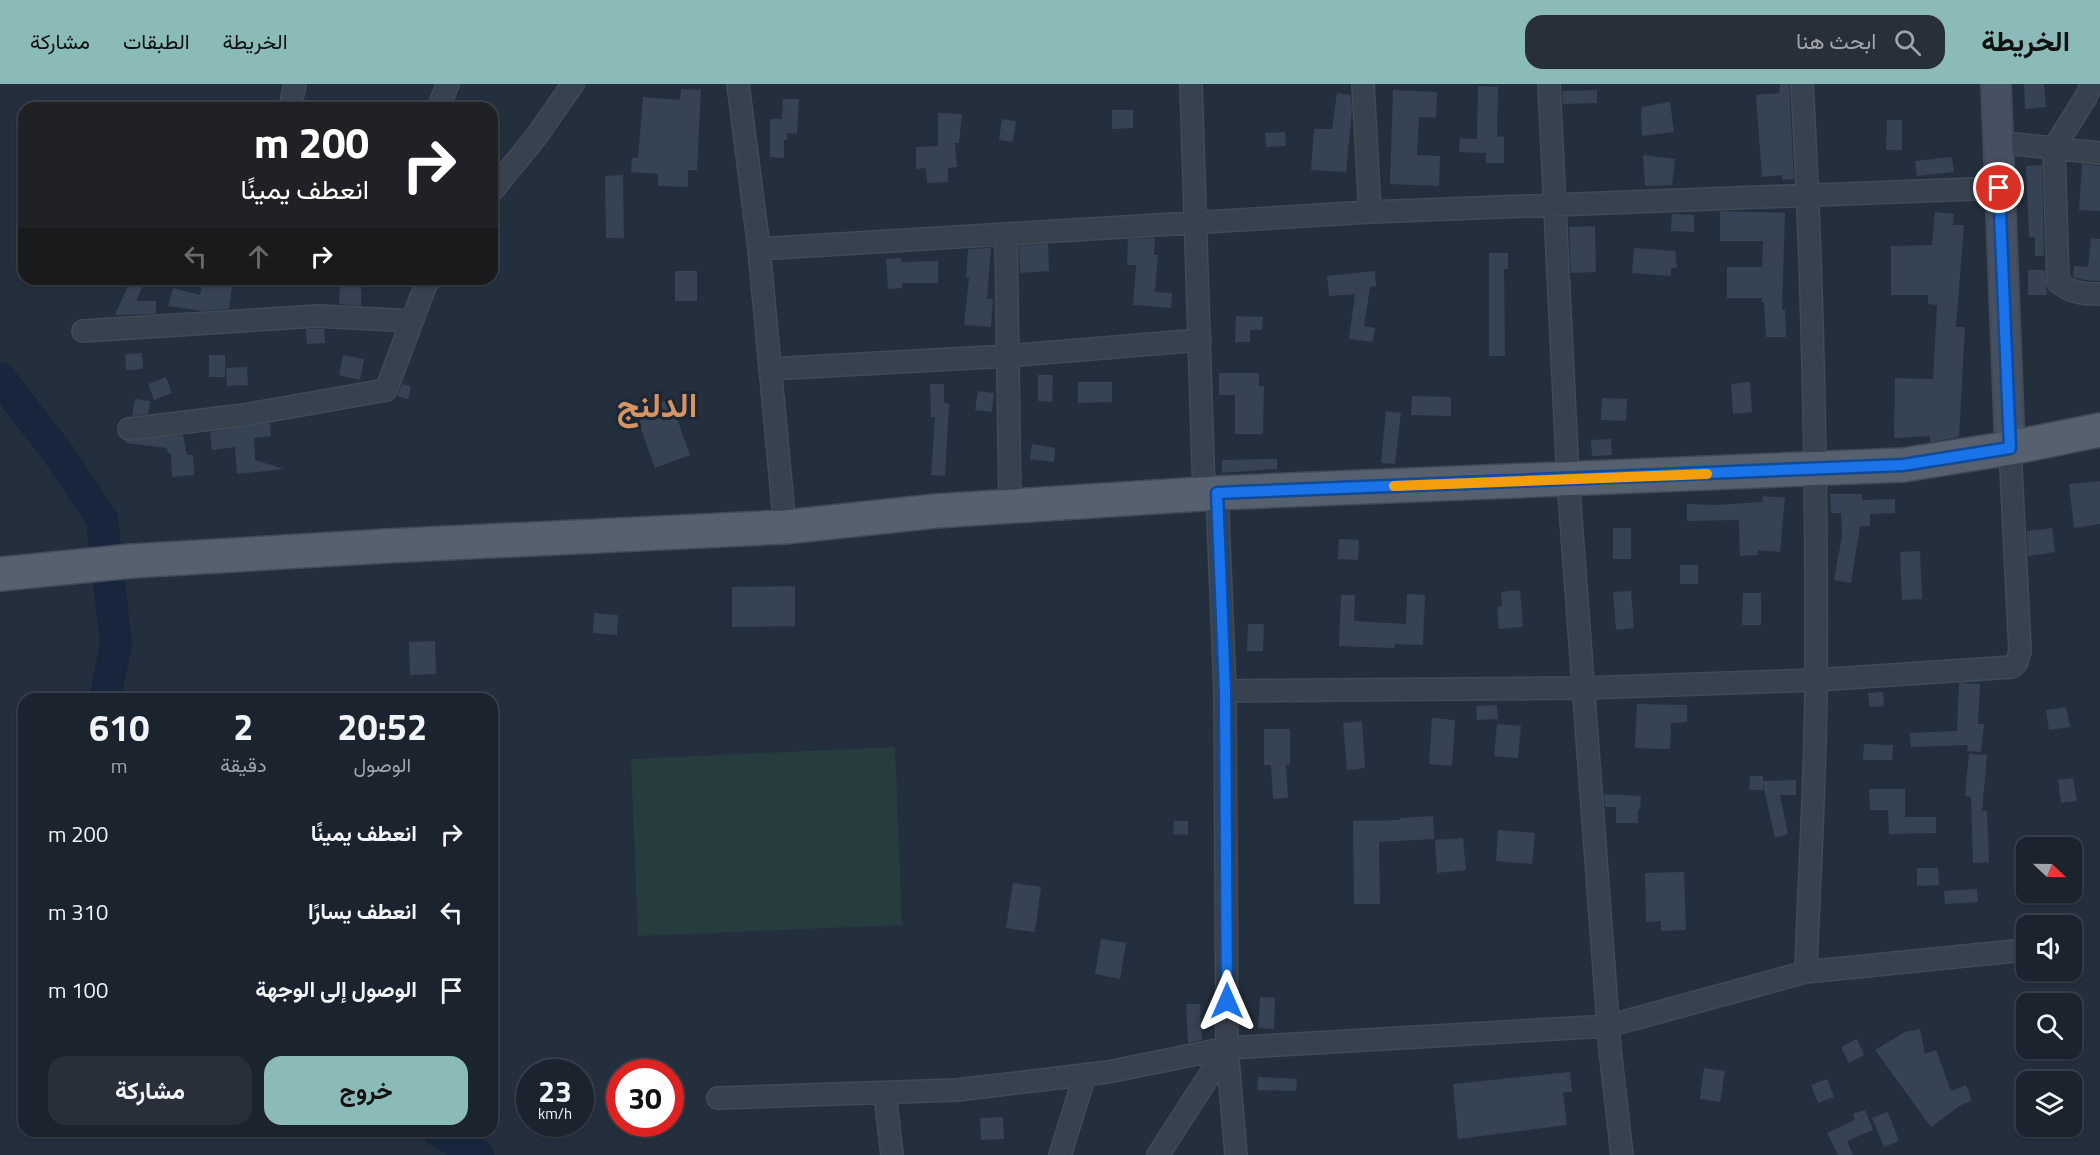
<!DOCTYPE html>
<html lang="ar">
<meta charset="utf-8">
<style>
body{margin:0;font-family:"Titillium Web",Vazirmatn,sans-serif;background:#282f3a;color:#f1f3f6;direction:rtl;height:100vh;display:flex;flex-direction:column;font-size:22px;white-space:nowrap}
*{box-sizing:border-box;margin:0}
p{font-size:20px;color:#a0a4aa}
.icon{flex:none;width:33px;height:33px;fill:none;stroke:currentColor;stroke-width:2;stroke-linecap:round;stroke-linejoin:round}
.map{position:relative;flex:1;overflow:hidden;direction:ltr}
.panel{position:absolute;left:18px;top:609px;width:480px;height:444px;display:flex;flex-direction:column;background:#1b232e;border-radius:18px;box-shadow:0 2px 4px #0004,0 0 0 2px #39404a;direction:rtl}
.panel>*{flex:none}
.banner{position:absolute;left:18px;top:18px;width:480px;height:183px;border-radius:18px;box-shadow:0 2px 4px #0004,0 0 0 2px #39404a;direction:rtl;background:#202124;color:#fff;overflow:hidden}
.needle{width:39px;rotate:112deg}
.tools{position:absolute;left:2016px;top:753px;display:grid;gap:12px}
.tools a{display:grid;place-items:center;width:66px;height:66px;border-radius:12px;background:#1b232e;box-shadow:0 2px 4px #0004,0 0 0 2px #39404a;font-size:30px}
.speed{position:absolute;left:516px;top:975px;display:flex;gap:12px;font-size:30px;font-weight:700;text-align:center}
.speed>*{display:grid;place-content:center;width:78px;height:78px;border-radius:50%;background:#1b232e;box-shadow:0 2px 4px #0004,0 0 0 2px #39404a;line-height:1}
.speed small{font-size:15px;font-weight:400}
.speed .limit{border:9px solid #d22;background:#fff;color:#111}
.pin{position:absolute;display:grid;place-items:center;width:51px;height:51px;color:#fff;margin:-26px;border:3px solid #fff;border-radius:50%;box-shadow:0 2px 6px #0007}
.me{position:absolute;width:66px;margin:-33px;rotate:0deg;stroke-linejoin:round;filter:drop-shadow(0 0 4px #0008)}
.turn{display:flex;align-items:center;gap:21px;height:126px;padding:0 30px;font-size:27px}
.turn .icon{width:78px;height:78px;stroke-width:2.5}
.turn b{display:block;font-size:42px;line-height:51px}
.lanes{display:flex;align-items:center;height:57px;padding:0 30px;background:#0003;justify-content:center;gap:30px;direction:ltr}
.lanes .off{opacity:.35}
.eta{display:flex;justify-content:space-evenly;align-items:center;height:102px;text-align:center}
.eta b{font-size:36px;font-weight:700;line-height:42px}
.cta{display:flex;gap:12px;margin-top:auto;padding:12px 30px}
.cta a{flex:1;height:69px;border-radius:18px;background:#8bbbb9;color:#111;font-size:24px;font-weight:700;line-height:69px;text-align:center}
.cta a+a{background:#282f3a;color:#f1f3f6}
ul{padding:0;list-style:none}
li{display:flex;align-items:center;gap:18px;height:78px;padding:0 30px}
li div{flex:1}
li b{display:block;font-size:22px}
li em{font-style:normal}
header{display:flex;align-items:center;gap:36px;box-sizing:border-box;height:84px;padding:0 30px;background:#8bbbb9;color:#111}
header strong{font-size:28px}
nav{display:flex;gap:33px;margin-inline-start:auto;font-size:21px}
.search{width:420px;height:54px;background:#282f3a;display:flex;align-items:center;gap:15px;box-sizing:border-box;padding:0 21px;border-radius:18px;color:#a0a4aa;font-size:22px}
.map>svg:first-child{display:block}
.green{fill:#263c3f}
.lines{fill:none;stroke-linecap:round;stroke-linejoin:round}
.river{stroke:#17263c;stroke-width:32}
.building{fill:#364354}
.street-casing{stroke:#414a57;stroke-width:24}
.secondary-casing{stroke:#414a57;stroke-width:32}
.primary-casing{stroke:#414a57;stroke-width:36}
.street{stroke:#38414e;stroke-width:21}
.secondary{stroke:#465061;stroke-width:28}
.primary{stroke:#56606e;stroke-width:33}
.route-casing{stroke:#114b97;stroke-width:15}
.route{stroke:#1a73e8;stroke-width:10}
.slow{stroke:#f59e0b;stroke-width:10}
.labels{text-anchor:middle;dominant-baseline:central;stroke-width:6;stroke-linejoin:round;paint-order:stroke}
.town-label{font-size:33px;font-weight:bold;fill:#d59563;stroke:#1d2633}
</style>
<header>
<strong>الخريطة</strong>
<div class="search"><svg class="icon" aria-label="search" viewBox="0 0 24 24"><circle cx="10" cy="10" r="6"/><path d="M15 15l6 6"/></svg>ابحث هنا</div>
<nav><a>الخريطة</a><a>الطبقات</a><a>مشاركة</a></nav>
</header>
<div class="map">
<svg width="2100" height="1071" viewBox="0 0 2100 1071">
<rect width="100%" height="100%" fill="#242f3e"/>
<path class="green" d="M895 663 902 841 638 852 631 675Z"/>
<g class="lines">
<path class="river" d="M0 294 58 369 102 435 116 560 105 615
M438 1047 478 1071"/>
</g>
<path class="building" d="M1780 0H1789L1794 95 1782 96V91L1762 93 1756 11 1779 9Z
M2024 0H2044L2046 23 2025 25Z
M1478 2 1498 3 1497 53 1504 52V79H1486V69L1459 68 1460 54 1477 55Z
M681 5 701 6 697 86H688V103L658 102V90L631 88 632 74H638L643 13 680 16Z
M1393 6 1437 8 1436 34 1419 33 1417 71 1440 72 1439 102 1390 100Z
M1597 6V19L1563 20 1562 7Z
M1337 9 1351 11 1352 26 1346 88 1311 86 1314 45H1332Z
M783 15H799L797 50 787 49V56H784V74L770 73V35H782Z
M1670 18 1674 48 1642 52 1641 23Z
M1112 26H1133V44L1112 45Z
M938 29 962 30 959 59H955L957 83 948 84V98L927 99 926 84 916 85V63L938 62Z
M1002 35 1016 37 1013 58 999 56Z
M1887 36H1902V66H1886Z
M1285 48 1286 62 1266 63 1265 49Z
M1643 71 1675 75 1672 101 1645 102Z
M1952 73 1954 88 1917 92 1915 77Z
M2082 80 2100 82V127L2079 126Z
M2042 81 2044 172H2035V153H2029L2026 82Z
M623 91 624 154H606L605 92Z
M1720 127 1785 129 1782 226H1785L1786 253H1766L1764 218H1761L1762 214H1727V183H1762L1763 157H1720Z
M1935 128 1954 130 1953 141H1964L1956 243H1965L1959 353 1930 358V352L1894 354 1895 294 1933 295 1937 221 1928 220V211H1891V162L1932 161Z
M1672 130 1694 131V148L1671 147Z
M1595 142 1596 188 1571 189 1569 143Z
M1155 154 1154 171H1158L1155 208 1172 209 1171 224 1133 221 1136 181H1127L1128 155Z
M2091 154 2100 155V197L2085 196 2073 193 2074 182 2088 183Z
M1048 160 1049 187 1020 189 1019 162Z
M991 164 987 215H993L991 243 964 241 969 194 966 193 968 165Z
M1634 164 1675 167 1677 184H1671V192L1632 189Z
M1489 169H1508V185H1504L1505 272H1489Z
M901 174V178L938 177V199H902V204L888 205 886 175Z
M2028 186H2045L2047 211H2028Z
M675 187H697V217H675Z
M1375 187 1376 202 1370 203 1364 242 1375 244 1373 258 1349 255 1355 210 1329 212 1327 192Z
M131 195H146L136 217H156V230L115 231Z
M203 195H233L229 225 203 227 168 222 173 204 200 211Z
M340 195H361V222L339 220Z
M1236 232 1263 233 1262 246H1250V258H1235Z
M306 245H324L325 259 307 260Z
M142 269 143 285 126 286 125 270Z
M209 271H225V293H209Z
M343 271 364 275 360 296 339 291Z
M247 283 248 301 227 302 226 284Z
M1219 289H1259V302H1264L1263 350H1235V311H1219Z
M1038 291H1053L1052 318 1038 317Z
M166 293 172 309 154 316 148 300Z
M1078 298H1112V318L1078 319Z
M1750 298 1752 328 1733 330 1731 300Z
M402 300 411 302 408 315 397 312Z
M930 300H944V319L949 320 945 392 931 391 935 333H931Z
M978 307 994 309 992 328 975 326Z
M1412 312 1451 313V332L1411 331Z
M1602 314 1627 315 1626 337 1601 336Z
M135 315 150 317 148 330 132 332Z
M670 315 690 371 655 384 635 328Z
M1386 327 1401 329 1395 380 1381 379Z
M270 339 271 352 254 354 255 376 284 385 237 390 235 363 212 366 210 348Z
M183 351 187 371H193L194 391 172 393 171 369H168L167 364 126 359V357Z
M1611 355 1612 371 1592 372 1591 356Z
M1032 360 1055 364 1054 378 1030 375Z
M1277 375V385L1222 389V376Z
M2100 397V440L2074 444 2069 400Z
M1830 410H1862V416L1895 415V429L1870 430V442H1860L1851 499 1834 496 1842 452 1841 429H1831Z
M1763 412 1785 414 1780 468 1758 466V471L1740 472 1739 436 1687 437V420L1717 421 1762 418Z
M1613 444H1631V475H1613Z
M2052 444 2055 468 2028 472 2027 447Z
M1339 455 1359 456 1358 476 1338 475Z
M1920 467 1922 515 1902 516 1900 468Z
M1680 481H1698V500H1680Z
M795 502V542L732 543V503Z
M1520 506 1523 543 1499 545 1497 523 1502 522 1501 508Z
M1631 507 1634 544 1616 546 1613 508Z
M1743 509H1761V541H1742Z
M1407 510 1425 511 1423 561 1395 560 1394 564 1339 562 1341 511H1355L1354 537 1406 540Z
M594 529 618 531 617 551 593 549Z
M1248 540H1264L1263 567H1247Z
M435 557 436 590 410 591 409 558Z
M1959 599 1980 600 1978 640H1984L1981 668 1967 667 1968 661 1911 663 1910 649 1957 647Z
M1883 608 1884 622 1870 623 1868 609Z
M1637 620 1687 621V638L1671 639 1670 665 1635 664Z
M1497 621 1498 635 1477 636 1476 622Z
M2066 623 2070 643 2049 646 2046 626Z
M1432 634 1455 636 1452 682 1429 680Z
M1362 637 1365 684 1347 686 1343 639Z
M1497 640 1521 642 1518 674 1494 672Z
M1264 645H1290V681H1286L1288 714 1273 715 1271 681H1264Z
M1864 660 1893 661 1892 676H1863Z
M1969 670 1987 671 1982 727H1987L1989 778 1973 779 1971 713 1965 712Z
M1750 692H1763V697L1796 696V711H1780L1788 750 1775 754 1763 700V706H1749Z
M2073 694 2077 717 2061 719 2058 696Z
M1869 705H1905V733H1936V749L1889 750 1888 726H1870Z
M1604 710 1641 712 1640 725H1638V739H1616V723H1605Z
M1433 732 1434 755 1379 758 1380 820H1354L1353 737 1400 736V734Z
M1174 737H1188V751L1173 750Z
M1498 746 1535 749 1532 780 1496 777Z
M1463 754 1466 786 1437 789 1435 756Z
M1917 784H1938L1939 801 1917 802Z
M1684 788 1686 846 1661 847V837L1646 838 1645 789Z
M1013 799 1041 803 1035 848 1006 844Z
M1977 805 1978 818 1945 820 1944 807Z
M1101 855 1126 859 1120 895 1095 890Z
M1260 913 1275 914 1274 945 1258 944Z
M1186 920H1200L1202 956 1188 959Z
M1920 945 1925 970 1936 966 1951 1007 1966 1001 1972 1017 1961 1021 1931 1043 1875 966 1905 948Z
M1857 955 1864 971 1849 979 1841 963Z
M1704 984 1725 987 1720 1018 1700 1015Z
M1570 988 1572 1008H1563L1567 1041 1458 1055 1453 1000Z
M1258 993 1297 995 1296 1007 1257 1006Z
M1827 995 1834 1013 1818 1019 1811 1001Z
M1865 1026 1873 1046 1847 1057 1853 1071H1838L1827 1049 1855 1036 1853 1030Z
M1888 1028 1899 1057 1884 1063 1872 1034Z
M1003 1033 1004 1055 981 1056 980 1034Z"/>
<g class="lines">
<defs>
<path id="street" d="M738 0 759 165 785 443
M1191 0 1204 410
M1363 0 1370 128
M1549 0 1568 395 1610 966 1622 1071
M1802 0C1813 198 1817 396 1816 594 1816 692 1809 790 1806 888
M2091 0 2086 13 2054 64 2058 198C2070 209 2084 210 2100 210
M290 24 295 0
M438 24 448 0
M1997 58 2100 69
M492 107 536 53 573 0
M1006 150 1010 422
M759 165 1370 128 1999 104
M83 247 317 232 412 237
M770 285 1008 272 1200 256
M129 345 244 331 386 306 426 200 430 195
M1217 409 1225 607 1227 964 1236 1071
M1225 607 1584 604 1816 596 2012 583 2017 578 2020 567 2010 364
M885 1009 892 1071
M718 1014 957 1006 1108 988 1227 964 1608 942 1806 888 2024 866
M1060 1071 1085 991
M1158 1071 1227 964"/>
<path id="secondary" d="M1996 0 2010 364"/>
<path id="primary" d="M0 490 132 477 386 462 785 443 936 427 1217 409 1903 381 2010 364 2100 346"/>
</defs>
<use href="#street" class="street-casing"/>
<use href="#secondary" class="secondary-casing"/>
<use href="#primary" class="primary-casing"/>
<use href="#street" class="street"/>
<use href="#secondary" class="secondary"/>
<use href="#primary" class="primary"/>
</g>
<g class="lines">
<defs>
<path id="route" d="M1227 917 1225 607 1217 409 1903 381 2010 364 1999 104"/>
</defs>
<use href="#route" class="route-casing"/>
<use href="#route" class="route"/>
<path class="slow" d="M1394 402 1707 390"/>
</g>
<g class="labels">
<g class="town-label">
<text x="657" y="321">الدلنج</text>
</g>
</g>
</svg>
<div class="tools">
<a><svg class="needle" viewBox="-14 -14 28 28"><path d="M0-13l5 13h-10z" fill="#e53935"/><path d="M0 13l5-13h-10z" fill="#a0a4aa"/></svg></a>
<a><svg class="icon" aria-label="sound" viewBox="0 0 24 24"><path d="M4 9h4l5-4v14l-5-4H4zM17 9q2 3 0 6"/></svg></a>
<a><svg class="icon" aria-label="search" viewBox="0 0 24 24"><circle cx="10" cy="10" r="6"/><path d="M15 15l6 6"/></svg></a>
<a><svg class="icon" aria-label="layers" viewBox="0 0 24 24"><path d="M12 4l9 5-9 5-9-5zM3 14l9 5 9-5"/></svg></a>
</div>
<div class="speed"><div>23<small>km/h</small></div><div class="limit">30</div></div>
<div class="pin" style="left:1999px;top:104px;background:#d93025"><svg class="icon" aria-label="arrive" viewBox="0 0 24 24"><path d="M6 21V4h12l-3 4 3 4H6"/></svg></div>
<svg class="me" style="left:1227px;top:917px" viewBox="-20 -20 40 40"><path d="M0-17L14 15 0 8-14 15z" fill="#1a73e8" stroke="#fff" stroke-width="4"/></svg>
<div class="banner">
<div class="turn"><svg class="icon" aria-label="right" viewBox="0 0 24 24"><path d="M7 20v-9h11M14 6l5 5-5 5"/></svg><div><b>200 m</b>انعطف يمينًا</div></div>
<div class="lanes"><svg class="icon off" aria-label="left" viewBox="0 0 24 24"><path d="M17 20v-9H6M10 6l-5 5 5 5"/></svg><svg class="icon off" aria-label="ahead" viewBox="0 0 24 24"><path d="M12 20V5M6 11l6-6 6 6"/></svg><svg class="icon" aria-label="right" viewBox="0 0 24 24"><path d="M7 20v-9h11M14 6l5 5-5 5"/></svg></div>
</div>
<section class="panel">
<div class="eta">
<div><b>20:52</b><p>الوصول</p></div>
<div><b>2</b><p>دقيقة</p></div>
<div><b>610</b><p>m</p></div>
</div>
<ul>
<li><svg class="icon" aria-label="right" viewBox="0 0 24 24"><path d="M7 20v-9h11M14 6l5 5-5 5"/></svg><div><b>انعطف يمينًا</b></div><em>200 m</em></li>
<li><svg class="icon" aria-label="left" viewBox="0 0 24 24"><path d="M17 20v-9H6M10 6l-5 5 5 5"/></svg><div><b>انعطف يسارًا</b></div><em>310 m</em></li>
<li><svg class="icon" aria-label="arrive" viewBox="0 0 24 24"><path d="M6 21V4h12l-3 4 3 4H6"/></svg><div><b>الوصول إلى الوجهة</b></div><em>100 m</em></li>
</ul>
<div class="cta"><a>خروج</a><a>مشاركة</a></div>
</section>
</div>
